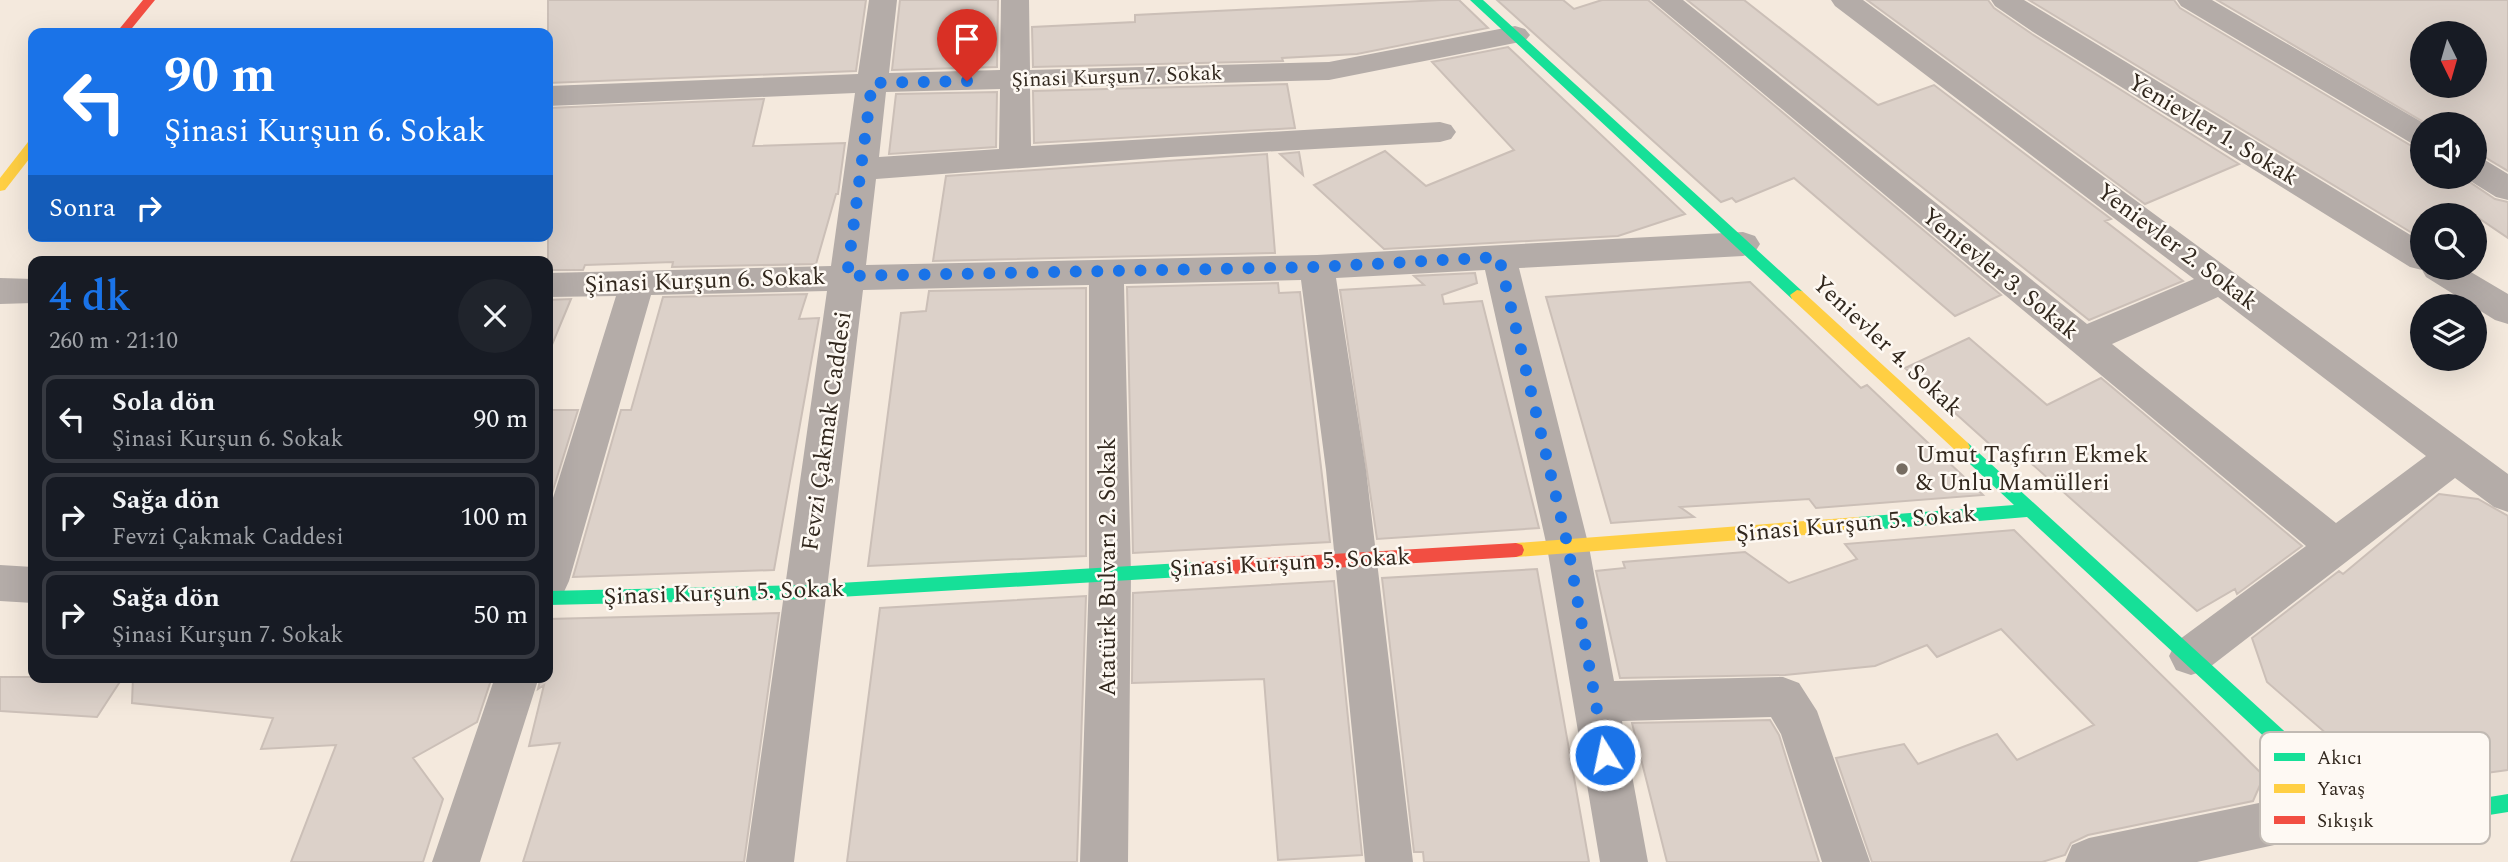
<!DOCTYPE html>
<html lang="tr">
<meta charset="utf-8">
<style>
body{margin:0;font-family:Spectral,serif;background:#20242c;color:#f1f3f6;height:100vh;display:flex;flex-direction:column;font-size:26px;white-space:nowrap}
*{box-sizing:border-box;margin:0}
p{font-size:23px;color:#9ea1a6}
.icon{flex:none;width:38px;height:38px;fill:none;stroke:currentColor;stroke-width:2;stroke-linecap:round;stroke-linejoin:round}
.map{position:relative;flex:1;overflow:hidden}
.side{position:absolute;left:28px;top:256px;width:525px;height:427px;display:flex;flex-direction:column;background:#171b24;border-radius:14px;box-shadow:0 7px 28px #0002}
.side>*{flex:none}
.guide{position:absolute;left:28px;top:28px;width:525px;height:214px;border-radius:14px;box-shadow:0 7px 28px #0002;background:#1a73e8;color:#fff;overflow:hidden}
.needle{width:46px;rotate:175deg}
.buttons{position:absolute;left:2410px;top:21px;display:grid;gap:14px}
.buttons a{display:grid;place-items:center;width:77px;height:77px;border-radius:50%;background:#171b24;box-shadow:0 7px 28px #0002;font-size:35px}
.pin{position:absolute;display:grid;place-items:center;width:60px;height:60px;color:#fff;margin:-72px -30px;border-radius:50% 50% 50% 0;rotate:-45deg;box-shadow:0 0 7px #0007}
.pin .icon{rotate:45deg}
.me{position:absolute;width:77px;margin:-38px;rotate:350deg;stroke-linejoin:round;filter:drop-shadow(0 0 5px #0008)}
.turn{display:flex;align-items:center;gap:24px;height:147px;padding:0 21px;font-size:32px}
.turn .icon{width:91px;height:91px;stroke-width:2.5}
.turn b{display:block;font-size:49px;line-height:60px}
.then{display:flex;align-items:center;height:66px;padding:0 21px;background:#0003;gap:14px;font-size:26px}
.round{display:grid;place-items:center;flex:none;width:74px;height:74px;border-radius:37px;background:#20242c}
.summary{display:flex;align-items:center;justify-content:space-between;height:119px;padding:0 21px}
h1{font-size:42px;font-weight:600;line-height:52px;color:#1a73e8}
ul{padding:0;list-style:none}
li{display:flex;align-items:center;gap:21px;height:88px;margin:0 14px 10px;padding:0 7px;border:4px solid #363941;border-radius:14px}
li div{flex:1}
li b{display:block;font-size:26px}
li em{font-style:normal}
.map>svg:first-child{display:block}
.building{fill:#dcd1c9;stroke:#cbbfb7;stroke-width:2;fill-rule:evenodd}
.lines{fill:none;stroke-linecap:round;stroke-linejoin:round}
.street{fill:#b4aca8;fill-rule:evenodd}
.fast{fill:#16e098;fill-rule:evenodd}
.slow{fill:#ffcf43;fill-rule:evenodd}
.jam{fill:#f24e42;fill-rule:evenodd}
.route{stroke:#1a73e8;stroke-width:12;stroke-dasharray:0 21.6}
.poi-dot{fill:#766c61;stroke:#fef9f3;stroke-width:2.5}
.labels{text-anchor:middle;dominant-baseline:central;stroke-width:5;stroke-linejoin:round;paint-order:stroke}
.far-street-label{font-size:21px;fill:#32281e;stroke:#fef9f3}
.street-label{font-size:24px;fill:#32281e;stroke:#fef9f3}
.poi-label{font-size:24px;fill:#32281e;stroke:#fef9f3;text-anchor:start}
.key{fill:#fef9f3;stroke:#c1bab3;stroke-width:2}
.key-label{font-size:19px;fill:#32281e}
</style>
<div class="map">
<svg width="2508" height="862" viewBox="0 0 2508 862">
<rect width="100%" height="100%" fill="#f4e9dd"/>
<path class="building" d="M548 0H866L856 71 548 83Z
M900 0H998L997 67 892 70Z
M1441 0H1459L1488 28 1357 54 1282 58 1283 61 1033 67 1032 27 1135 22V15Z
M1497 0H1563L1574 9 1602 0H1648L2001 295 1955 316 1794 178 1736 202 1732 198 1721 202Z
M1687 0H1744L1878 105 1934 85 2111 219 2105 221 2183 281 2089 320Z
M1867 0H1988L1994 8 2032 34 2239 164 2145 204Z
M2029 0H2174L2180 8 2410 145 2422 148V177H2462L2495 199 2508 202V238L2474 215H2422V239Z
M2217 0H2508V171L2486 158 2474 155V124H2427ZM2422 33H2474V86H2422Z
M1508 47 1685 214 1618 236 1384 249 1314 185 1385 151 1426 186 1514 150 1432 62Z
M1287 84 1295 128 1034 143 1033 91Z
M997 92 996 147 889 154 896 94Z
M764 99 753 146 845 143 838 194H836L816 264 672 267 673 262 585 265 583 270H548V108Z
M1299 152 1303 175 1280 154Z
M1267 154 1275 253 933 261 946 176Z
M1475 273 1477 283 1442 295 1444 304 1482 301 1539 528 1377 539 1340 290 1424 285 1414 276Z
M1750 282 1861 388 1867 385 1983 495 1816 508 1809 499 1680 507 1694 517 1611 523 1546 297Z
M1278 283 1279 293 1300 292 1330 542 1133 553 1127 287Z
M1086 288V556L868 566 901 313 926 311 929 291Z
M807 294 799 319 819 318 774 570 573 577 621 410H631L663 297Z
M571 299 549 352H548V300Z
M1969 338 2047 405 2101 378 2302 546 2237 594 2235 589 2197 611 2023 456 2014 466 1905 368Z
M548 410H578L548 506Z
M2439 494 2478 499 2508 516V770L2406 784 2359 762 2267 682 2252 638 2339 571 2343 574Z
M2014 530 2264 776 2253 801 2088 835 2071 843 2065 855 2042 862H1872L1836 758 1904 744 1918 764 1997 734 2017 760 2094 725 2001 629 1937 657 1927 645 1875 666 1785 675 1620 678 1596 571 1625 568 1623 562 1745 552 1789 583 1857 559 1845 544Z
M1537 569 1589 862H1424L1423 852H1414L1382 578Z
M1334 581 1362 855 1278 860 1264 679 1132 683 1133 593Z
M1086 596 1077 862H847L880 608Z
M779 613 744 862H523L560 743 529 746 544 685 538 689 541 677H548V619Z
M0 677H123L97 717 0 711Z
M133 677H492L477 722 413 758 443 799 423 862H291L336 745 261 749 273 718 132 703Z
M1770 720 1779 735 1819 862H1667L1632 723Z"/>
<g class="lines">
<path class="street" d="M869 0H897L889 73 1000 70 1001 0H1029L1030 70 1329 62 1515 26 1525 29 1530 35 1525 41 1329 80 1030 88 1031 146 1440 122 1451 125 1456 132 1451 139 1440 142 1170 157 876 179 866 265 1317 255 1743 232 1755 236 1760 244 1755 252 1743 256 1519 268 1589 547 1614 681 1783 677 1799 683 1817 711 1870 862H1822L1781 734 1771 717 1622 721 1648 862H1600L1547 547 1485 270 1336 278 1366 470 1413 862H1365L1326 470 1301 280 1124 284 1131 574 1128 862H1080L1089 574V285L863 290 794 862H746L827 291 651 295 569 581 563 594 548 599V514L616 296 548 297V273L831 266 855 93 548 106V86L858 74ZM1000 89 999 149 879 157 886 92Z
M1651 0H1683L2087 324 2194 279 1835 6 1831 0H1863L2508 474V512L2494 507 2455 478 2206 670 2191 675 2176 670 2169 656 2176 642 2306 546ZM2218 297 2426 456 2336 523 2112 344Z
M1991 0H2024L2422 242V268H2464L2508 294V324L2495 320 2426 277 2422 270 2410 267 2033 32 1995 6Z
M2177 0H2212L2425 124H2422V146L2411 143 2181 6Z
M2474 158 2485 160 2508 174V200L2496 197 2464 177H2474Z
M0 278 33 279V303L0 304Z
M0 565 33 567V603L0 601Z
M495 677H539L480 862H432Z
M2365 781 2382 787 2389 803 2382 819 2365 825 2197 862H2065L2072 845 2089 838Z"/>
<path class="fast" d="M1470 0H1483L1802 291 1804 295 1802 299H1792Z
M1962 441 1968 443 2340 782 2402 811 2508 794V812L2401 829 2326 794 2027 517 1858 531 1852 529 1850 524 1852 519 1858 517 2014 505 1956 451 1954 447 1956 443Z
M1199 562 1205 564 1208 569 1205 574 1199 576 805 599 548 605V591L805 585Z"/>
<path class="slow" d="M33 141V154L5 190 0 191V178L28 142Z
M1797 290 1802 291 1968 443 1970 447 1968 451H1956L1792 299 1790 295Z
M1858 517 1864 519 1866 524 1864 529 1858 531 1516 557 1510 555 1508 550 1510 545 1516 543Z"/>
<path class="jam" d="M143 0H155L128 33H116Z
M1516 543 1522 545 1524 550 1522 555 1516 557 1199 576 1193 574 1190 569 1193 564 1199 562Z"/>
</g>
<g class="lines">
<path class="route" d="M967 81 872 83 847 276 1317 267 1499 257 1568 547 1605 755"/>
</g>
<circle class="poi-dot" cx="1902" cy="469" r="7"/>
<g class="labels">
<g class="far-street-label">
<text transform="translate(1117 77) rotate(-2)">Şinasi Kurşun 7. Sokak</text>
</g>
<g class="street-label">
<text transform="translate(2213 130) rotate(31)">Yenievler 1. Sokak</text>
<text transform="translate(2177 247) rotate(37)">Yenievler 2. Sokak</text>
<text transform="translate(2000 274) rotate(39)">Yenievler 3. Sokak</text>
<text transform="translate(705 281) rotate(-2)">Şinasi Kurşun 6. Sokak</text>
<text transform="translate(1887 346) rotate(43)">Yenievler 4. Sokak</text>
<text transform="translate(827 431) rotate(-82)">Fevzi Çakmak Caddesi</text>
<text transform="translate(1856 524) rotate(-5)">Şinasi Kurşun 5. Sokak</text>
<text transform="translate(1290 563) rotate(-3)">Şinasi Kurşun 5. Sokak</text>
<text transform="translate(1108 567) rotate(-90)">Atatürk Bulvarı 2. Sokak</text>
<text transform="translate(724 593) rotate(-2)">Şinasi Kurşun 5. Sokak</text>
</g>
<g class="poi-label">
<text x="1916" y="455">Umut Taşfırın Ekmek<tspan x="1916" dy="28">&amp; Unlu Mamülleri</tspan></text>
</g>
</g>
<rect x="2260" y="732" width="230" height="112" rx="10" class="key"/>
<rect x="2274" y="753" width="31" height="8" fill="#16e098"/>
<rect x="2274" y="784" width="31" height="9" fill="#ffcf43"/>
<rect x="2274" y="816" width="31" height="8" fill="#f24e42"/>
<g class="key-label">
<text x="2317" y="764">Akıcı</text>
<text x="2317" y="795">Yavaş</text>
<text x="2317" y="827">Sıkışık</text>
</g>
</svg>
<div class="buttons">
<a><svg class="needle" viewBox="-14 -14 28 28"><path d="M0-13l5 13h-10z" fill="#e53935"/><path d="M0 13l5-13h-10z" fill="#9ea1a6"/></svg></a>
<a><svg class="icon" aria-label="sound" viewBox="0 0 24 24"><path d="M4 9h4l5-4v14l-5-4H4zM17 9q2 3 0 6"/></svg></a>
<a><svg class="icon" aria-label="search" viewBox="0 0 24 24"><circle cx="10" cy="10" r="6"/><path d="M15 15l6 6"/></svg></a>
<a><svg class="icon" aria-label="layers" viewBox="0 0 24 24"><path d="M12 4l9 5-9 5-9-5zM3 14l9 5 9-5"/></svg></a>
</div>
<div class="pin" style="left:967px;top:81px;background:#d93025"><svg class="icon" aria-label="arrive" viewBox="0 0 24 24"><path d="M6 21V4h12l-3 4 3 4H6"/></svg></div>
<svg class="me" style="left:1605px;top:755px" viewBox="-20 -20 40 40"><circle r="17" fill="#1a73e8" stroke="#fff" stroke-width="3"/><path d="M0-11L8 9 0 5-8 9z" fill="#fff"/></svg>
<div class="guide">
<div class="turn"><svg class="icon" aria-label="left" viewBox="0 0 24 24"><path d="M17 20v-9H6M10 6l-5 5 5 5"/></svg><div><b>90 m</b>Şinasi Kurşun 6. Sokak</div></div>
<div class="then">Sonra<svg class="icon" aria-label="right" viewBox="0 0 24 24"><path d="M7 20v-9h11M14 6l5 5-5 5"/></svg></div>
</div>
<section class="side">
<div class="summary"><div><h1>4 dk</h1><p>260 m · 21:10</p></div><a class="round"><svg class="icon" aria-label="close" viewBox="0 0 24 24"><path d="M6 6l12 12M18 6L6 18"/></svg></a></div>
<ul>
<li><svg class="icon" aria-label="left" viewBox="0 0 24 24"><path d="M17 20v-9H6M10 6l-5 5 5 5"/></svg><div><b>Sola dön</b><p>Şinasi Kurşun 6. Sokak</p></div><em>90 m</em></li>
<li><svg class="icon" aria-label="right" viewBox="0 0 24 24"><path d="M7 20v-9h11M14 6l5 5-5 5"/></svg><div><b>Sağa dön</b><p>Fevzi Çakmak Caddesi</p></div><em>100 m</em></li>
<li><svg class="icon" aria-label="right" viewBox="0 0 24 24"><path d="M7 20v-9h11M14 6l5 5-5 5"/></svg><div><b>Sağa dön</b><p>Şinasi Kurşun 7. Sokak</p></div><em>50 m</em></li>
</ul>
</section>
</div>
